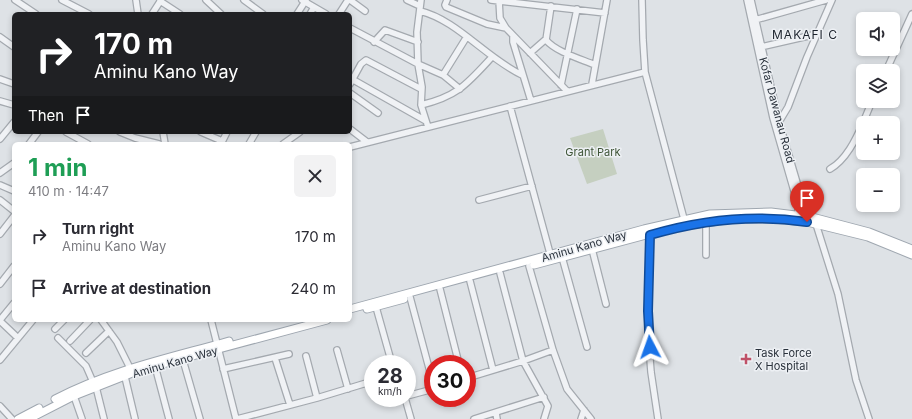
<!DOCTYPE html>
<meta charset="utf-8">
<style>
body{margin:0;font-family:Inter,sans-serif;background:#f2f2f3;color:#2b2b33;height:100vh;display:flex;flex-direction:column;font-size:15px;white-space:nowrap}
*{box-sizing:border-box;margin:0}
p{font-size:13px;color:#7c7c81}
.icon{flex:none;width:22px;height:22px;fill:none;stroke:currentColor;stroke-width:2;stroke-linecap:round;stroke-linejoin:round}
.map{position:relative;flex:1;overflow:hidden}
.drawer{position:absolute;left:12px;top:142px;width:340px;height:180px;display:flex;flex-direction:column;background:#fff;border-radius:6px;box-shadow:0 2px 6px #0003}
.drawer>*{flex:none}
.guide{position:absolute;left:12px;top:12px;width:340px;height:122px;border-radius:6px;box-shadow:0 2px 6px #0003;background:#202124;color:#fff;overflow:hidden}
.buttons{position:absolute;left:856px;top:12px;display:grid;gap:8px}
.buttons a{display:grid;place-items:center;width:44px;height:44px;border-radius:6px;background:#fff;box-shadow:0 2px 6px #0003;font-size:20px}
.speed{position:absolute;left:364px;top:355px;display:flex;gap:8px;font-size:20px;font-weight:700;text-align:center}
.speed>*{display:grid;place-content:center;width:52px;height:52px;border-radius:50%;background:#fff;box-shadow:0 2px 6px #0003;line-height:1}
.speed small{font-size:10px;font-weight:400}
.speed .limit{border:6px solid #d22;background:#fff;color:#111}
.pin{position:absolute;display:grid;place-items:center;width:34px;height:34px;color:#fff;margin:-41px -17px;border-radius:50% 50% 50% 0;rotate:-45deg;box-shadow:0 0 4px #0007}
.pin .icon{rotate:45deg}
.me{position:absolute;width:44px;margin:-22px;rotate:356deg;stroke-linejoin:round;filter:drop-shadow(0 0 3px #0008)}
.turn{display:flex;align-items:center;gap:14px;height:84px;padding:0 16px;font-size:18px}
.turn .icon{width:52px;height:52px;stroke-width:2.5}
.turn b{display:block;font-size:28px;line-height:34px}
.then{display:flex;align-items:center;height:38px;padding:0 16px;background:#0003;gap:8px;font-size:15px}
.round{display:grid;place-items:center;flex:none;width:42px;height:42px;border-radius:6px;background:#f2f2f3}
.summary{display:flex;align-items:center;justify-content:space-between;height:68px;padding:0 16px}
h1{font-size:24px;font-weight:700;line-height:30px;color:#1e9e55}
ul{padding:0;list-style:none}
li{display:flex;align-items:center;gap:12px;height:52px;padding:0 16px}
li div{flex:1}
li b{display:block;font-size:15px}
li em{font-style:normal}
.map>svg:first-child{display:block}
.green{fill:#c5cfc0}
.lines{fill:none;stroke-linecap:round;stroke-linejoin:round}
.minor-casing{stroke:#a4a9af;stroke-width:8}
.major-casing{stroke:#9fa7b0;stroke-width:9}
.minor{stroke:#f0f2f5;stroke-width:5.5}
.major{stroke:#fff;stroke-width:7}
.route-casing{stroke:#114b97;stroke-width:10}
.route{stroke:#1a73e8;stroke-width:7}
.poi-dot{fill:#bf5067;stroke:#edf0f4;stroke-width:1.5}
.labels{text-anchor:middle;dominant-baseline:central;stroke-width:3;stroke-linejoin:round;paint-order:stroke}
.street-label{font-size:11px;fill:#29313b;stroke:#edf0f4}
.park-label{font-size:11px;fill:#3f5538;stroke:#edf0f4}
.poi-label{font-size:11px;fill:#29313b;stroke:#edf0f4;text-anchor:start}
.neighbourhood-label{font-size:12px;letter-spacing:1px;fill:#1b222c;stroke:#edf0f4}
</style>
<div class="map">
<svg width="912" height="419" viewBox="0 0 912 419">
<rect width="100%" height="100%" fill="#dee2e6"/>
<path class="green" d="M603 129 617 174 587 184 570 138Z"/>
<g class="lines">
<defs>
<path id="minor" d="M15 0 36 14
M62 0 89 14
M136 0 138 14
M206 0 221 14
M244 0 263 14
M302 0 326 14
M350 0 365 11
M407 0 420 6
M421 0 417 32 418 64 422 87 421 105 428 127
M447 0 445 5 446 7 487 24 506 28
M491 0 605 13
M499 0 500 18 506 28 567 91
M642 0 643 40 645 72 684 219
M747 0 773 118 798 205V215
M751 0 779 122 803 203 812 217
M160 1 180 14
M551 6 546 40C556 52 581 59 595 65
M420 11C457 20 486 58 522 75
M152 14 161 0
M297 14 306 0
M310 14 314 7
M339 14 348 0
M755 20 826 0
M350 28 418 64 443 75 460 89
M0 37 14 47
M513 37V42L531 101
M374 42 385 30 418 42
M761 47 817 34
M530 53 546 39
M886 71 912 14
M443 75 466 38
M350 78 426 121
M0 79 14 84
M350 84 361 64 366 60 421 89
M592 84 607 0
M561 85 577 9
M350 93 378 113
M0 101 14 105
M421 105C458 96 467 84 492 57
M510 106 551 257
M779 122 788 107 807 57 832 0
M863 123 872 101
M350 129 367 142
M66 132 88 144
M120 132 135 138 159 144
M163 132 165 144
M201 132 222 141
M0 139 14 122
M29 144 38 132
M221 144 227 132
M249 144 256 132
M283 144 300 132
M350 147 645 72
M830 169C846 160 856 139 863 123
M0 173 14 163
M0 185 14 191
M0 200 14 211
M479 200 532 186
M706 222V255
M816 224 838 294 856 380 869 419
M0 234 14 216
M650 235 648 333 651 372 658 419
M592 249 606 304
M562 257 587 347
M529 266 553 350 567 389 591 419
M500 273 523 361 548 406 544 419
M470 281 493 370
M0 284 14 266
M440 289 459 364
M410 297 433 383
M376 307 392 364
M0 320 14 303
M101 320 117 342 130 368
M211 320 236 419
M0 321 18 338
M55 329 64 320
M58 338 86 366 93 382
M70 341 90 320
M337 350 348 389
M86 353 109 331
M306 356 317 398
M275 358 290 405
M0 360 33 320
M183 360 200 419
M155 366 169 419
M223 369 289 354
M125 377 135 419
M467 378 523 361 553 350
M96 387 104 419
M74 396 82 419
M407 396 433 389
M405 398 411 419
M0 406 12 419
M496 413 497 419
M237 419 317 398 373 381
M474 419 544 397
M581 419 584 410"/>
<path id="major" d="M534 265 676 227 733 219H773L807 222 868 237 912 255
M350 309 644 229 710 214 771 212 812 217 869 232 912 249
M367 309 404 299
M55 399C111 370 169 358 229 341
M18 419 39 408
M29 419 74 396 140 370 327 320"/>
</defs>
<use href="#minor" class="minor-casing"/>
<use href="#major" class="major-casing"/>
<use href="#minor" class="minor"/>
<use href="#major" class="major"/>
</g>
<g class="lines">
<defs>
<path id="route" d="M650 347 648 311 650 235C701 220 754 214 807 222"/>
</defs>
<use href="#route" class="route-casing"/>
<use href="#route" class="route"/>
</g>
<path class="poi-dot" d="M744 353h4v4h4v4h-4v4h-4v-4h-4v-4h4z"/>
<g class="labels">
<g class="street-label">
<text transform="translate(777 110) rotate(75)">Kofar Dawanau Road</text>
<text transform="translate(584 246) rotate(-16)">Aminu Kano Way</text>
<text transform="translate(175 362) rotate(-16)">Aminu Kano Way</text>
</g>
<g class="park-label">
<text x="593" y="152">Grant Park</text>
</g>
<g class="poi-label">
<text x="755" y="353">Task Force<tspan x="755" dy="13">X Hospital</tspan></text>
</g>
<g class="neighbourhood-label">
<text x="805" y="34">MAKAFI C</text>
</g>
</g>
</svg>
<div class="buttons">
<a><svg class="icon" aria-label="sound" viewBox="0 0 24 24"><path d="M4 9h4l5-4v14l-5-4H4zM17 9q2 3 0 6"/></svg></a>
<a><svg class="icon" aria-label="layers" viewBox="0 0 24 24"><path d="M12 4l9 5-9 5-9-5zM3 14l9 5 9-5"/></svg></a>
<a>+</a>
<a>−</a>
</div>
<div class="speed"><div>28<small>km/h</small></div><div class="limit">30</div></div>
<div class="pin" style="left:807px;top:222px;background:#d93025"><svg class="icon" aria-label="arrive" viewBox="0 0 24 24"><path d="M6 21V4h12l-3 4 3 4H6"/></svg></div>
<svg class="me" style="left:650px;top:347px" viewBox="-20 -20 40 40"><path d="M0-17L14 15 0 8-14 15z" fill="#1a73e8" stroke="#fff" stroke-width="4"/></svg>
<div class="guide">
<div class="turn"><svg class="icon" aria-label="right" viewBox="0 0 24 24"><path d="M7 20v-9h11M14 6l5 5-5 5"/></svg><div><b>170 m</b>Aminu Kano Way</div></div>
<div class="then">Then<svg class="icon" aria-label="arrive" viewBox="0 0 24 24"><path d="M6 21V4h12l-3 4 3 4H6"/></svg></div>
</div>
<section class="drawer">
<div class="summary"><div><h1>1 min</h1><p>410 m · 14:47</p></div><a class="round"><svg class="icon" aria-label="close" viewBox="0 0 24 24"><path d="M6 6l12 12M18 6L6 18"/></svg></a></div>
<ul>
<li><svg class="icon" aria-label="right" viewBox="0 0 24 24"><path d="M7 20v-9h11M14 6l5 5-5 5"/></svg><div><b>Turn right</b><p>Aminu Kano Way</p></div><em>170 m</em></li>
<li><svg class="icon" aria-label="arrive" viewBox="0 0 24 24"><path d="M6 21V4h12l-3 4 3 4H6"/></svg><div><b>Arrive at destination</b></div><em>240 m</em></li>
</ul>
</section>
</div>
